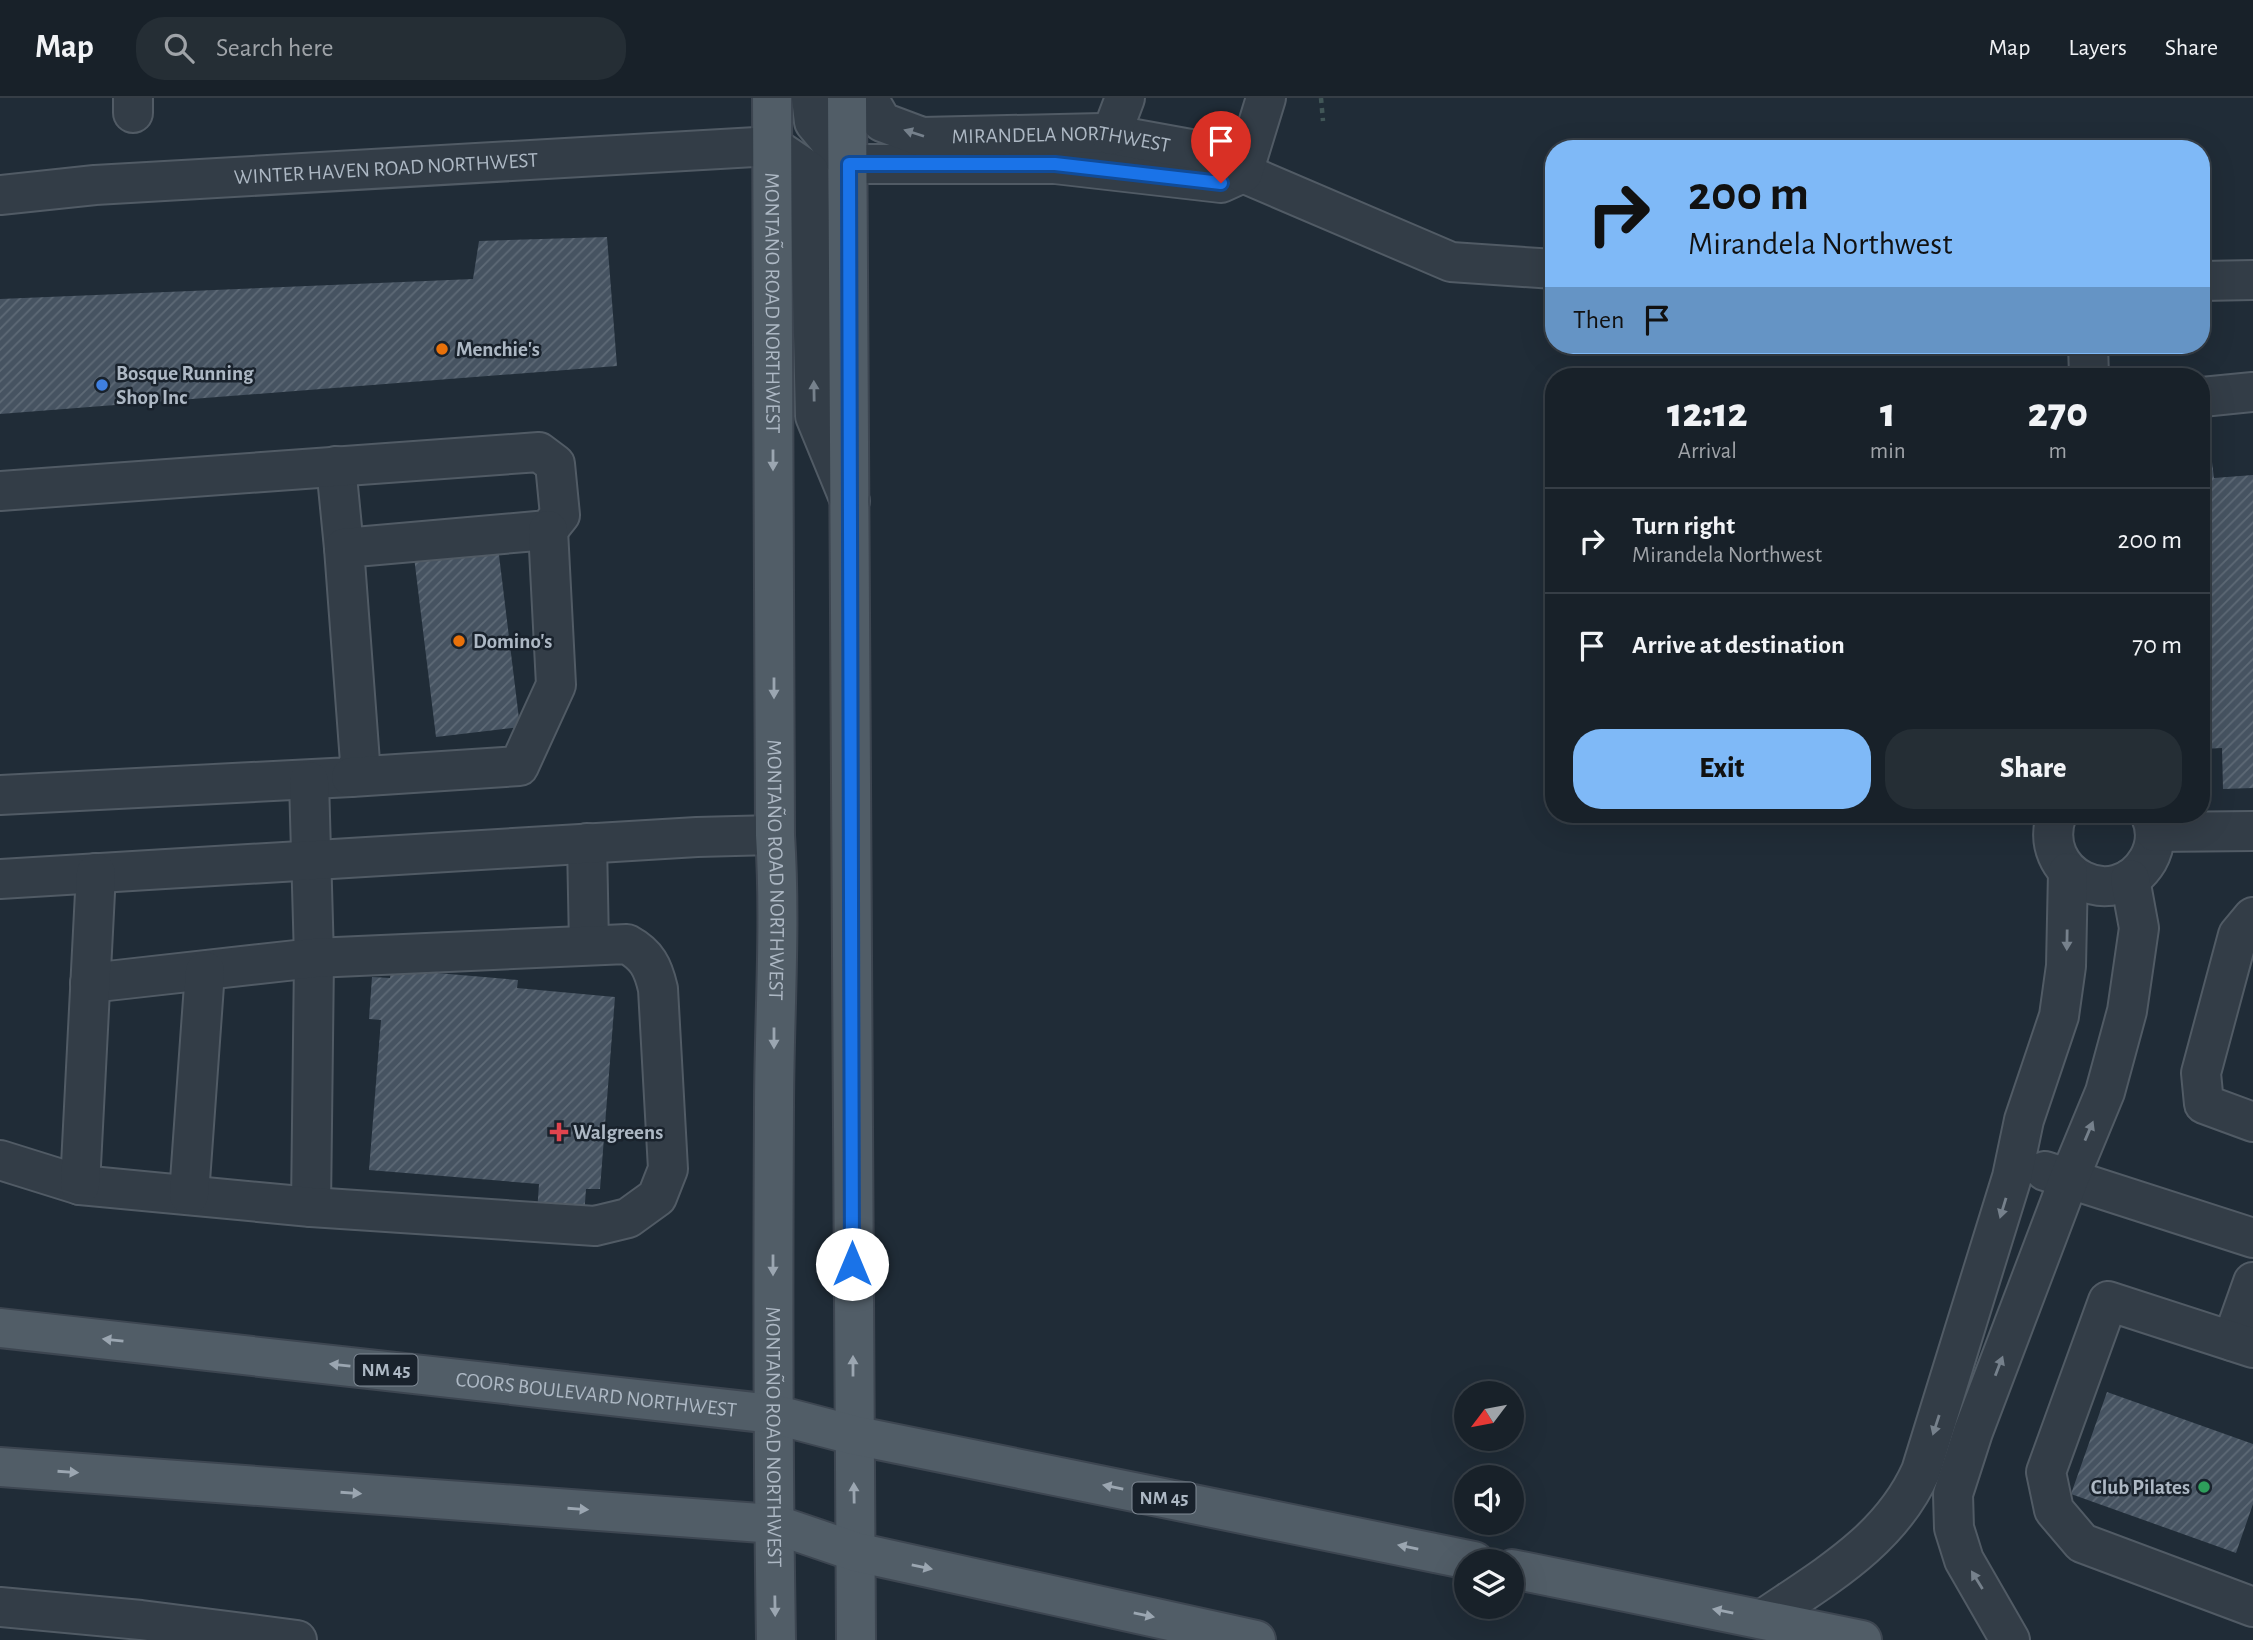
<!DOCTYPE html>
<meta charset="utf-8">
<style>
body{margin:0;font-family:"Alegreya Sans",sans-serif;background:#252e35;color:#f1f3f6;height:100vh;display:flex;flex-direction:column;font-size:26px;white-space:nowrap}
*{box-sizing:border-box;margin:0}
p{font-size:23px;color:#9fa3a8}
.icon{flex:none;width:38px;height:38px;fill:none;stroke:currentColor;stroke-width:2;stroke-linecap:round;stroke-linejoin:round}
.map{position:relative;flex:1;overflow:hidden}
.side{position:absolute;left:1545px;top:270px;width:665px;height:455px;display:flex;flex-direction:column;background:#182129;border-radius:28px;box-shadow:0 7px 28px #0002,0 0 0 2px #363e46}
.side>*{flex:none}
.top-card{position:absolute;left:1545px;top:42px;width:665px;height:214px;border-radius:28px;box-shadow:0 7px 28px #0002,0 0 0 2px #363e46;background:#7fb9f7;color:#111;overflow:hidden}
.needle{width:46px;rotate:238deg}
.tools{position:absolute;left:1454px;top:1283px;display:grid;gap:14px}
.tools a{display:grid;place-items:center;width:70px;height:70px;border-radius:50%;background:#182129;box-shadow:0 7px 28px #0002,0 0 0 2px #363e46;font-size:35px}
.pin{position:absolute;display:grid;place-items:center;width:60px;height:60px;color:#fff;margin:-72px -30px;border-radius:50% 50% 50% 0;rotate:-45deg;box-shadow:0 0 7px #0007}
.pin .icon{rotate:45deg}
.me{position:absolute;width:77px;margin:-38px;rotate:0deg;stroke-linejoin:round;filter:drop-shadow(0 0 5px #0008)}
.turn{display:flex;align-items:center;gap:24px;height:147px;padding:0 28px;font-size:32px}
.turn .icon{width:91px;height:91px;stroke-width:2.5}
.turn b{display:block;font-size:49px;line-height:60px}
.then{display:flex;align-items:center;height:66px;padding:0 28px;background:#0003;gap:14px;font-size:26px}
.eta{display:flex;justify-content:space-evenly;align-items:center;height:119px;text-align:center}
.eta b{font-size:42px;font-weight:800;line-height:49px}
.button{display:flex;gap:14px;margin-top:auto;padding:14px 28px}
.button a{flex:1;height:80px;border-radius:28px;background:#7fb9f7;color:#111;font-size:28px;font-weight:800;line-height:80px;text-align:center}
.button a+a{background:#252e35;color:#f1f3f6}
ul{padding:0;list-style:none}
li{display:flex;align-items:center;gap:21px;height:105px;padding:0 28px;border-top:2px solid #363e46}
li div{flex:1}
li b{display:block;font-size:26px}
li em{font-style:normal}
header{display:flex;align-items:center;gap:42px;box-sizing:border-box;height:98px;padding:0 35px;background:#182129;border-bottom:2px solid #363e46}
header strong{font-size:33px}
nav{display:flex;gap:38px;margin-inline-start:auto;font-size:24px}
.search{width:490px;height:63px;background:#252e35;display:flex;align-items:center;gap:18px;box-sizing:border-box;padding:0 24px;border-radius:28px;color:#9fa3a8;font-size:26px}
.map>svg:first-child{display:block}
.building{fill:url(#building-hatch)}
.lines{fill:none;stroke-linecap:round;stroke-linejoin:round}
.minor-casing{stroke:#515b65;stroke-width:42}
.major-casing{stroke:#3d4651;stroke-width:42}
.path{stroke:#415657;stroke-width:4.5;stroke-dasharray:5 5;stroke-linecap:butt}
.minor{stroke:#333d47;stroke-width:38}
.major{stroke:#515d67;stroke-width:38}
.oneway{fill:#76818c}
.oneway2{fill:#9ba6b1}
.route-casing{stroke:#114b97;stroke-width:18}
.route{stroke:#1a73e8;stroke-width:12}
.food-dot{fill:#e8710a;stroke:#19222c;stroke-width:2.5}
.shop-dot{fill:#3f7fe0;stroke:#19222c;stroke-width:2.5}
.health-dot{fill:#e0444e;stroke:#19222c;stroke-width:2.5}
.leisure-dot{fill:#2e9e5b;stroke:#19222c;stroke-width:2.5}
.labels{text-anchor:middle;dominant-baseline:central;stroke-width:5;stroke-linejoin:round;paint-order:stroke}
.shield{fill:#19222c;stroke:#818b96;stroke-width:2}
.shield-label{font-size:19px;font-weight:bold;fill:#adb8c4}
.street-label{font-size:21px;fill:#adb8c4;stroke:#19222c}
.poi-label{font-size:21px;font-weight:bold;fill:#adb8c4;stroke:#19222c;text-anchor:start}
</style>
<header>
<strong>Map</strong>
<div class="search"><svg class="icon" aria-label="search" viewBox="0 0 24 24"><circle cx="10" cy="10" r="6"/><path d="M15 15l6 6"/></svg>Search here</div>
<nav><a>Map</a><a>Layers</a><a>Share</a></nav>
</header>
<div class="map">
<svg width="2253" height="1542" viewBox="0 0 2253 1542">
<defs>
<pattern id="building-hatch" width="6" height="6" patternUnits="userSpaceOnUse" patternTransform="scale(1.75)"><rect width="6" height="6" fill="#465361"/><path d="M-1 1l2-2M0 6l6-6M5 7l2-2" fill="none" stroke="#5e6a76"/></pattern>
</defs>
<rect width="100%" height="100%" fill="#202c37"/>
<path class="building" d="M607 139 617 268 0 316V201L473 181 479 143Z
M2202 340H2209L2214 380 2253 377V690L2223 691 2222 650 2202 651Z
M498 449 520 629 436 639 414 459Z
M391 871 518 882 517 890 615 899 600 1091H586L584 1119 537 1115 539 1086 369 1072 381 922 369 921 372 879 390 880Z
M2107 1294 2253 1346V1406L2236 1455 2071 1396Z"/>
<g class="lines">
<defs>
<g id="minor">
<path d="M811 0 814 24 849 66H1055L1221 85 1243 75"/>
<path id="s1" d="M868 0 882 24 922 39 1102 35 1218 56 1243 75 1451 164 1554 171"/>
<path d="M133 15V0"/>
<path d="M1111 37 1125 0"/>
<path d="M1243 75 1266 0"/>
<path id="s2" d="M0 97 95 87 772 48 809 73 815 318 850 403"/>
<path d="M2202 183 2253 182"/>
<path d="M2088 247 2089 278"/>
<path d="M2202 299 2253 294"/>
<path d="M336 368 344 450"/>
<path d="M0 393 539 354 555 366 560 417 548 432 344 450 360 664 351 679 0 697"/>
<path d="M351 679 519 668 556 587 548 432"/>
<path d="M309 683 314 860 311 1109"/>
<path d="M2057 716C2035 777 2115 817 2148 762 2156 748 2157 731 2150 716"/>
<path d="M2155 734 2253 733"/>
<path d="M587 745 589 847"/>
<path d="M0 781 697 739 775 737"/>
<path d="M2253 819 2238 837 2201 975 2204 1006 2253 1024"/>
<path d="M0 1062 80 1087 311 1109 595 1128 628 1120 657 1099 668 1071 658 891C653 869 647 857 627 846L314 860 90 885"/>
<path d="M2045 1073 2253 1140"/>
<path d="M80 1087 96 775"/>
<path d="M189 1097 205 873"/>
<path d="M2232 1243 2253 1184"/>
<path d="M2253 1250 2108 1203 2046 1374 2054 1412 2082 1445 2253 1509"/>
<path d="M0 1509 141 1522 297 1542"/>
<path d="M1763 1521C1823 1480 1890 1443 1921 1373L2012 1079 2024 1022 2059 918 2066 868 2068 774"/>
<path d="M2010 1542 1964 1462 1954 1430 1953 1396 1973 1334 2069 1081 2105 994 2127 913 2139 830 2130 781"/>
</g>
<g id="major">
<path id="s3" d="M772 0 775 737C781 829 774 921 774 1012 773 1189 773 1365 776 1542"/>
<path d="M847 0 856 1542"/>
<path id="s4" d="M0 1230 773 1316 853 1337 1474 1463"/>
<path d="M0 1369 774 1426 856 1454 1256 1542"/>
<path d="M1512 1471 1862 1542"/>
</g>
</defs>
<use href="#minor" class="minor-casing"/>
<use href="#major" class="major-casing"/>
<path class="path" d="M1321 0 1323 23"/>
<use href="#minor" class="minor"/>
<use href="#major" class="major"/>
</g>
<defs><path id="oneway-solid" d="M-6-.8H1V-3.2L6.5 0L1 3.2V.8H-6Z" transform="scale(1.75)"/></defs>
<g class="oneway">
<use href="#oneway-solid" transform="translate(914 35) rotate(-162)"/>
<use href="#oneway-solid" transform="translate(814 293) rotate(-91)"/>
<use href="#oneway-solid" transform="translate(2067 842) rotate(91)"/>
<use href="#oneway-solid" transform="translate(2089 1033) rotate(-67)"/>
<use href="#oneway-solid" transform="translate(2003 1110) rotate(107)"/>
<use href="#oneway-solid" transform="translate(1999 1268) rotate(-69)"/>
<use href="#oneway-solid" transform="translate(1936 1327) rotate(108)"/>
<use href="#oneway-solid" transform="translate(1977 1482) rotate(-122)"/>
</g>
<g class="oneway2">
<use href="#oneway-solid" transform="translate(773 362) rotate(90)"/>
<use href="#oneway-solid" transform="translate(774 590) rotate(90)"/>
<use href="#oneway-solid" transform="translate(774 940) rotate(90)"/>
<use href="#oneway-solid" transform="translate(773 1167) rotate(90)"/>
<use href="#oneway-solid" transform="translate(113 1242) rotate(-174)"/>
<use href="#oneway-solid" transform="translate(340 1267) rotate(-174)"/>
<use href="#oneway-solid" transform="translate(853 1268) rotate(-90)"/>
<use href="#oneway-solid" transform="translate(68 1374) rotate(4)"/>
<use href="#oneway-solid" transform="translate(1113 1389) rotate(-168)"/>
<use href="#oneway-solid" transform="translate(351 1395) rotate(4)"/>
<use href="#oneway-solid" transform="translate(854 1395) rotate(-91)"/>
<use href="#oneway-solid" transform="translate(578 1411) rotate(4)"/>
<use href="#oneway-solid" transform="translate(1408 1449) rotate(-168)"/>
<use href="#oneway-solid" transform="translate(922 1469) rotate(12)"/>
<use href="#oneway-solid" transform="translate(775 1508) rotate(89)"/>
<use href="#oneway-solid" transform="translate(1723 1513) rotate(-169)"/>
<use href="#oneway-solid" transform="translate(1144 1517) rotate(12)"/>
</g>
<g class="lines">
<defs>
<path id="route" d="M852 1166 849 66H1055L1221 85"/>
</defs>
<use href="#route" class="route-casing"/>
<use href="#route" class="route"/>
</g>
<g class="food-dot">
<circle cx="442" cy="251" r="7"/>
<circle cx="459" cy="543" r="7"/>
</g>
<circle class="shop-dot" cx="102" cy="287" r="7"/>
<path class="health-dot" d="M555.5 1023.5h7v7h7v7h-7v7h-7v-7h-7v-7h7z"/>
<circle class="leisure-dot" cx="2204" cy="1389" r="7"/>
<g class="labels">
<g class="shield">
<rect x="354.5" y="1256.5" width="63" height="31" rx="5"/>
<rect x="1132.5" y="1384.5" width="63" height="31" rx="5"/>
</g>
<g class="shield-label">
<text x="386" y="1272">NM 45</text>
<text x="1164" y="1400">NM 45</text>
</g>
<g class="street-label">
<text stroke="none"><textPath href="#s1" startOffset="210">MIRANDELA NORTHWEST</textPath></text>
<text stroke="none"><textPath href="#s2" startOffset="387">WINTER HAVEN ROAD NORTHWEST</textPath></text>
<text stroke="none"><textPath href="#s3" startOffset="205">MONTAÑO ROAD NORTHWEST</textPath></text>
<text stroke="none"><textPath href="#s3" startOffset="772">MONTAÑO ROAD NORTHWEST</textPath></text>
<text stroke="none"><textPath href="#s4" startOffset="600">COORS BOULEVARD NORTHWEST</textPath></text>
<text stroke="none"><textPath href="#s3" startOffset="1339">MONTAÑO ROAD NORTHWEST</textPath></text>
</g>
<g class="poi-label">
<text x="456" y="251">Menchie's</text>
<text x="116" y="275">Bosque Running<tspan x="116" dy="24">Shop Inc</tspan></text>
<text x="473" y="543">Domino's</text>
<text x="573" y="1034">Walgreens</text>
<text x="2190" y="1389" text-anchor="end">Club Pilates</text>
</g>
</g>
</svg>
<div class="tools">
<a><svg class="needle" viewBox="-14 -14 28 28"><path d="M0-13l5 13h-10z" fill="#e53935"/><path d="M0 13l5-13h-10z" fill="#9fa3a8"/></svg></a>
<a><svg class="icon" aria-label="sound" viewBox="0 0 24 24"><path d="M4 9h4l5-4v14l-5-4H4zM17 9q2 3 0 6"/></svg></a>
<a><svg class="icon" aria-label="layers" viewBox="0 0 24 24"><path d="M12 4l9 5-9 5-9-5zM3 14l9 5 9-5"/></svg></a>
</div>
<div class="pin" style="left:1221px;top:85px;background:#d93025"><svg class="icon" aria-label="arrive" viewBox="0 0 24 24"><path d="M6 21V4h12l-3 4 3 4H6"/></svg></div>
<svg class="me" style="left:852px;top:1166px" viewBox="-20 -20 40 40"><circle r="19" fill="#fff"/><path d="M0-13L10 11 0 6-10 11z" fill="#1a73e8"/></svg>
<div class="top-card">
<div class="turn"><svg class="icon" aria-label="right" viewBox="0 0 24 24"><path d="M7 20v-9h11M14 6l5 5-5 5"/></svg><div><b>200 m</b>Mirandela Northwest</div></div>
<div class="then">Then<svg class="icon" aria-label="arrive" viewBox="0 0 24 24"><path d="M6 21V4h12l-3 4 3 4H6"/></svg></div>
</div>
<section class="side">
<div class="eta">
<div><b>12:12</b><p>Arrival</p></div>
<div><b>1</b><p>min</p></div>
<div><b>270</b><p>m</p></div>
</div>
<ul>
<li><svg class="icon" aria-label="right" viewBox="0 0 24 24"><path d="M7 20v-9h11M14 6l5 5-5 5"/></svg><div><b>Turn right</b><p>Mirandela Northwest</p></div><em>200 m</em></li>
<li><svg class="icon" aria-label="arrive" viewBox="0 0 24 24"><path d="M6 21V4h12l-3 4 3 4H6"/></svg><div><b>Arrive at destination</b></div><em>70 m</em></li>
</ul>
<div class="button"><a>Exit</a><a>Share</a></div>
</section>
</div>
